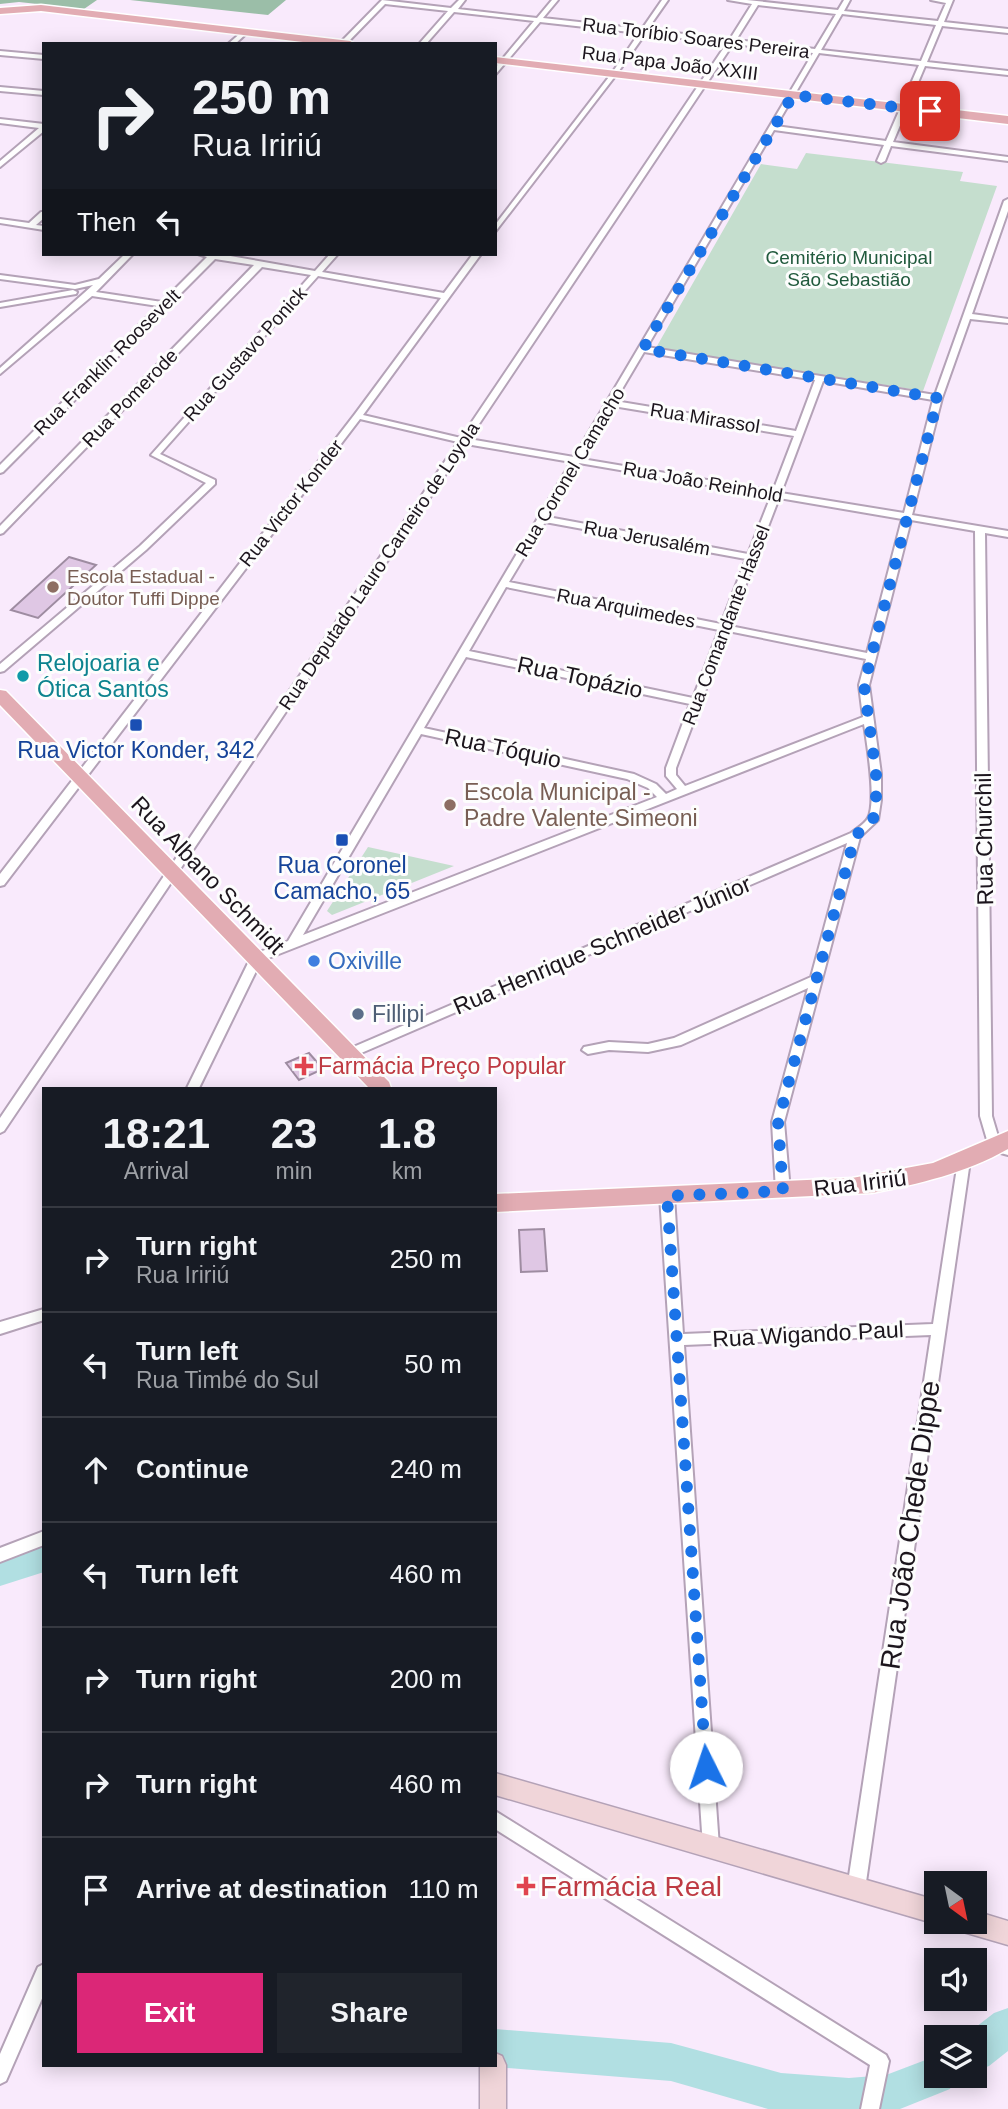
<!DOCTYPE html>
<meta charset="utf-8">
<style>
body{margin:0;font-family:Helvetica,sans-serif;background:#20242c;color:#f1f3f6;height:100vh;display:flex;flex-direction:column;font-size:26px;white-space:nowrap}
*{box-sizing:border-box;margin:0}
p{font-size:23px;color:#9ea1a6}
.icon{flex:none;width:38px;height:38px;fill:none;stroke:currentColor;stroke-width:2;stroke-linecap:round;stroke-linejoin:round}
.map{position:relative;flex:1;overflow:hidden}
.panel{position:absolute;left:42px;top:1087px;width:455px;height:980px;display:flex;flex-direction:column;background:#171b24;border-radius:0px;box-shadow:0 4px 18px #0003}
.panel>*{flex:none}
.hud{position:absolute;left:42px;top:42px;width:455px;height:214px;border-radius:0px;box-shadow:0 4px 18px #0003;background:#171b24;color:#f1f3f6;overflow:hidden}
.needle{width:46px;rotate:147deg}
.buttons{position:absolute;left:924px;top:1871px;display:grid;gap:14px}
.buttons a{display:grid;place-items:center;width:63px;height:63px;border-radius:0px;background:#171b24;box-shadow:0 4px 18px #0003;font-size:35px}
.pin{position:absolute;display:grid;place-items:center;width:60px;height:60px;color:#fff;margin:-30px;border-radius:14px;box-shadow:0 4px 10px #0006}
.me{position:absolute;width:77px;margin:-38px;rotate:356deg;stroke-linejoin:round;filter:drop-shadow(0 0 5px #0008)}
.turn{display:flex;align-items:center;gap:24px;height:147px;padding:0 35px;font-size:32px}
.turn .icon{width:91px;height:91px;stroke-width:2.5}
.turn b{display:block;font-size:49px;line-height:60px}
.then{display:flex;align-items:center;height:66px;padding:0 35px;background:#0003;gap:14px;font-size:26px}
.eta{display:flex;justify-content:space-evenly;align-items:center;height:119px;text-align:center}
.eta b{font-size:42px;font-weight:600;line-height:49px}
.action{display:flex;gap:14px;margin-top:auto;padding:14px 35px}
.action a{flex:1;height:80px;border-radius:0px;background:#db2777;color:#fff;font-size:28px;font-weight:600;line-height:80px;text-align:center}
.action a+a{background:#20242c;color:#f1f3f6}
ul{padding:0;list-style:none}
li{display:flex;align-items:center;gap:21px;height:105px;padding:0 35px;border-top:2px solid #363941}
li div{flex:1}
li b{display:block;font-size:26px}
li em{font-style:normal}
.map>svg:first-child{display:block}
.green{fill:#c5dece}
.forest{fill:#9bbea8}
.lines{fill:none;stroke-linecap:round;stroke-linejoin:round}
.river{fill:#b1dfe2;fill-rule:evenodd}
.building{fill:#dfc7e4;stroke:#9e8ca1;stroke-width:2}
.street-casing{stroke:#b4a2b7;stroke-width:4}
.secondary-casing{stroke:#b4a2b7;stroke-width:3}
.primary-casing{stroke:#fff;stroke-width:3}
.street{fill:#fff;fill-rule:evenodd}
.secondary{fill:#f0d5d9;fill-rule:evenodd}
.primary{fill:#e2acb3;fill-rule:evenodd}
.route{stroke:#1a73e8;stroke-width:12;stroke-dasharray:0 21.6}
.education-dot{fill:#8d6e63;stroke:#fdfdfd;stroke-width:2.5}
.culture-dot{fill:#0f9aa8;stroke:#fdfdfd;stroke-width:2.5}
.transit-dot{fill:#1a4fb4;stroke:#fdfdfd;stroke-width:2.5}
.shop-dot{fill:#3f7fe0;stroke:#fdfdfd;stroke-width:2.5}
.service-dot{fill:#5c6f8a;stroke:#fdfdfd;stroke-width:2.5}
.health-dot{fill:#e0444e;stroke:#fdfdfd;stroke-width:2.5}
.labels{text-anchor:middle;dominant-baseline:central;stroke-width:6;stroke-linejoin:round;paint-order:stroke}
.far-street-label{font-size:19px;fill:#1c151d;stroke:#fdfdfd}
.far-park-label{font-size:19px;fill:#215a3d;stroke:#fdfdfd}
.far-education-label{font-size:19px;fill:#785e54;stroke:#fdfdfd;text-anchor:start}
.culture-label{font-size:23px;fill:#0d838f;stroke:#fdfdfd;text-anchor:start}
.street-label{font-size:23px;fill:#1c151d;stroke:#fdfdfd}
.transit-label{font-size:23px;fill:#164399;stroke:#fdfdfd}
.education-label{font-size:23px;fill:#785e54;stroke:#fdfdfd;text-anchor:start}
.shop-label{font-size:23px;fill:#366cbe;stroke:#fdfdfd;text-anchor:start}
.service-label{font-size:23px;fill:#4e5e75;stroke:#fdfdfd;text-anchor:start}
.health-label{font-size:23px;fill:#be3a42;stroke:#fdfdfd;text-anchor:start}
.near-street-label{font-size:28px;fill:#1c151d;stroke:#fdfdfd}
.near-health-label{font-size:28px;fill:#be3a42;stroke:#fdfdfd;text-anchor:start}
</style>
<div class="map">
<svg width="1008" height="2109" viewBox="0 0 1008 2109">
<rect width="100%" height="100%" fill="#f9eafc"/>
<path class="green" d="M806 153 963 172 960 181 997 186 923 391 664 350 657 346 761 164 797 169Z
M368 847 454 866 332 915 327 911Z"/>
<path class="forest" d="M0 0H97L84 9 19 2 0 4Z
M130 0H286L268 15Z"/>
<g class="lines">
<path class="river" d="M44 1543V1572L0 1586V1556Z
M1008 2008V2051L989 2066 975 2071V2037H963L994 2013Z
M495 2029 671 2043 781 2073 849 2078 886 2075 936 2056V2076H955L950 2089 900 2109H768L671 2081 495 2067 489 2065H495Z"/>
</g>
<path class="building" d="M69 557 96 565 38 618 11 610Z
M309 1053 323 1069 299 1080 286 1063Z
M544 1229 547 1271 521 1272 519 1230Z"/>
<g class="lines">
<defs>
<path id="street" d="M382 0 451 8 459 0H465L458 9 537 18 552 0H558L543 18 642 29 662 0H668L647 30 730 39 752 4 728 0H747L838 10 844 0H850L844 11 938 21 946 3 931 0H953L944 22 1008 29V33L942 26 927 62 1008 71V75L925 66 893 142 1008 157V161L891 146 885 161 881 163 877 161 884 145 774 130 647 347 935 395 1004 201 1008 199V211L972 314 1008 319V323L970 319 942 398 912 515 1008 531V537L985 533 992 1116 1000 1143 1008 1145V1155L990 1150 980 1116 975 531 911 520 869 685 881 774V800L878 820 860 837 784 1122 790 1191 788 1195H778L776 1191 772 1122 808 988 681 1045 648 1052 609 1050 588 1054 582 1050 584 1047 609 1042 648 1044 674 1038 811 977 847 843 352 1057H344L342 1054 344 1051 851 833C856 829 865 824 868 818 877 802 867 744 864 724L261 961 199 1088H187L252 955 288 941 571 462 466 444 4 1131 0 1133V1118L458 442 360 419 4 885 0 886V874L355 414 441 298 318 276 160 454 215 480V484L146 550 4 671 0 672V664L140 546 206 483 151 455 311 275 262 267 3 533 0 534V526L254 265 215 259 3 472 0 473V465L158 306 92 296 0 374V368L93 285 75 289 0 279V275L75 285 99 279 125 254H133L96 292 162 302 207 257 198 254H219L315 271 330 254H338L322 272 444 293 473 254H481L363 415 461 438 727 43 645 34 616 75 495 232V225L612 73 639 33 540 22 495 75V68L534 21 454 12 426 44H419L448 11 385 4 346 44H339ZM758 5 836 14 815 49 736 40ZM842 14 936 25 921 61 821 50ZM733 44 813 53 574 457 469 439ZM819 53 919 65 886 141 776 126ZM644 352 815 380 796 431 615 401ZM823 381 933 400 904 513 781 493ZM613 406 794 436 773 491 582 459ZM579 463 771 496 748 554 548 517ZM779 498 902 519 867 653 730 626ZM545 522 746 559 721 624 509 582ZM506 587 719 630 693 698 469 651ZM728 631 866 659 859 685 863 717 685 786 676 775V768ZM466 657 690 704 666 768V776L677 789 666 794 656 784 634 774 424 728ZM421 734 627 779 648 788 657 797 303 935Z
M243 31 248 32 235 44H228Z
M0 51 44 55V59L0 55Z
M0 87 44 91V95L0 91Z
M0 119 44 124V131L0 167V161L39 128 0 123Z
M41 212H44V218L36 225 44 226V230L0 223V219L29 223Z
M73 290 77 292 76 294 0 307V303Z
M964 1156 969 1158 970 1161 865 1889 862 1895 856 1898 850 1895 847 1889 931 1335 684 1345 719 1847 717 1853 711 1855 705 1853 703 1847 660 1196 662 1192H672L674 1196 683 1334 933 1324 958 1161 959 1158Z
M44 1309V1320L0 1334V1322Z
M44 1531V1545L0 1562V1548Z
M495 1811 886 2055 889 2061 879 2109H861L870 2065 495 1829Z
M44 1964V1994L6 2081 0 2084V2054L38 1967Z"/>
<path id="secondary" d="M495 1773 936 1900V1922H943L936 1924 495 1795Z
M975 1911 1008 1921V1945L960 1931 957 1922H975Z
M495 2053 502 2056 506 2065V2109H480V2065H495Z"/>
<path id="primary" d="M41 5 350 41 355 44H320L41 11 0 14V8Z
M495 57 1008 116V124L495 63Z
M0 690 6 691 389 1082 391 1088H369L0 705Z
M1008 1131V1149C966 1173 919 1184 872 1193L495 1212V1194L852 1178 933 1163Z"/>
</defs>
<use href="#street" class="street-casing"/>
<use href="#secondary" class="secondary-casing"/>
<use href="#primary" class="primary-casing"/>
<use href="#street" class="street"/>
<use href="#secondary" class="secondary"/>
<use href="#primary" class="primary"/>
</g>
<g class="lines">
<path class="route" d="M706 1767 667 1196 783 1191 778 1122 855 836 873 820 876 800V774L864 685 938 398 643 349 793 95 930 111"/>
</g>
<g class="education-dot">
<circle cx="53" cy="587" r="7"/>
<circle cx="450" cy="805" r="7"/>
</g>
<circle class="culture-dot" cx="23" cy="676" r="7"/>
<g class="transit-dot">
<rect x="129" y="718" width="14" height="14" rx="3.5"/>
<rect x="335" y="833" width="14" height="14" rx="3.5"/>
</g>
<circle class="shop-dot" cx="314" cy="961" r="7"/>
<circle class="service-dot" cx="358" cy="1014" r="7"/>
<g class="health-dot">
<path d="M300.5 1055.5h7v7h7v7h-7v7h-7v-7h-7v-7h7z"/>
<path d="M522.5 1875.5h7v7h7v7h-7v7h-7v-7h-7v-7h7z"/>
</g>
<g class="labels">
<g class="far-street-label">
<text transform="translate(696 38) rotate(7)">Rua Toríbio Soares Pereira</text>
<text transform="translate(670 63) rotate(7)">Rua Papa João XXIII</text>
<text transform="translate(245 354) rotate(-48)">Rua Gustavo Ponick</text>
<text transform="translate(107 362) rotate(-45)">Rua Franklin Roosevelt</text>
<text transform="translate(130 398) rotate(-46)">Rua Pomerode</text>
<text transform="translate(705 418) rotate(9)">Rua Mirassol</text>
<text transform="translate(570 472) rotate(-59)">Rua Coronel Camacho</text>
<text transform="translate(703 482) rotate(10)">Rua João Reinhold</text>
<text transform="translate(291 503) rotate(-52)">Rua Victor Konder</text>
<text transform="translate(647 538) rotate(10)">Rua Jerusalém</text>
<text transform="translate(379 566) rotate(-56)">Rua Deputado Lauro Carneiro de Loyola</text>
<text transform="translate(626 608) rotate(11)">Rua Arquimedes</text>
<text transform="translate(726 625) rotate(-69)">Rua Comandante Hassel</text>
</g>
<g class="far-park-label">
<text x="849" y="257">Cemitério Municipal<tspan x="849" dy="22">São Sebastião</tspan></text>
</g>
<g class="far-education-label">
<text x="67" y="576">Escola Estadual -<tspan x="67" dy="22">Doutor Tuffi Dippe</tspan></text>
</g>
<g class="culture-label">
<text x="37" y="663">Relojoaria e<tspan x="37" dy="26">Ótica Santos</tspan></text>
</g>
<g class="street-label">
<text transform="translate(580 677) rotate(12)">Rua Topázio</text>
<text transform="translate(503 748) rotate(12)">Rua Tóquio</text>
<text transform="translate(984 839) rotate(-91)">Rua Churchil</text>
<text transform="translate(208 875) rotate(46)">Rua Albano Schmidt</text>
<text transform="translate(602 945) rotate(-23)">Rua Henrique Schneider Júnior</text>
<text transform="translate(860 1183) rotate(-7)">Rua Iririú</text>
<text transform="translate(808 1334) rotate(-3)">Rua Wigando Paul</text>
</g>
<g class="transit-label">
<text x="136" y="750">Rua Victor Konder, 342</text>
<text x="342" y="865">Rua Coronel<tspan x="342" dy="26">Camacho, 65</tspan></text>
</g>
<g class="education-label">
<text x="464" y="792">Escola Municipal -<tspan x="464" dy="26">Padre Valente Simeoni</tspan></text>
</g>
<g class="shop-label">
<text x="328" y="961">Oxiville</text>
</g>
<g class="service-label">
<text x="372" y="1014">Fillipi</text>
</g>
<g class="health-label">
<text x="318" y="1066">Farmácia Preço Popular</text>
</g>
<g class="near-street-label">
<text transform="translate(910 1525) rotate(-82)">Rua João Chede Dippe</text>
</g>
<g class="near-health-label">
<text x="540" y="1886">Farmácia Real</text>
</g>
</g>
</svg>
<div class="buttons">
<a><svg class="needle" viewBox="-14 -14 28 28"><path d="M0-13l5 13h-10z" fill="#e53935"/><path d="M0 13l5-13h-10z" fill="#9ea1a6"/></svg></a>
<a><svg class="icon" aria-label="sound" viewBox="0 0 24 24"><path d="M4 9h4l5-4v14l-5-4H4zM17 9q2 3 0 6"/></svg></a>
<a><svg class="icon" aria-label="layers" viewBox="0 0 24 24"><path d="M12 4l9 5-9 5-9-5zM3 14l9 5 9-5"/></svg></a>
</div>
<div class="pin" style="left:930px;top:111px;background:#d93025"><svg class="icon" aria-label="arrive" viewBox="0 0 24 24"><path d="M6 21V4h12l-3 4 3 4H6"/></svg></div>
<svg class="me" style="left:706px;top:1767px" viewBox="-20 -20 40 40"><circle r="19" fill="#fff"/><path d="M0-13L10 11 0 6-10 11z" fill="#1a73e8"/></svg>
<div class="hud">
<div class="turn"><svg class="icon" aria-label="right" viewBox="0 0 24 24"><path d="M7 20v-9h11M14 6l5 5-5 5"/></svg><div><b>250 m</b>Rua Iririú</div></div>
<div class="then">Then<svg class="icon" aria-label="left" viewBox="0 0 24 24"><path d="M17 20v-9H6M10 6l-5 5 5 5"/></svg></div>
</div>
<section class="panel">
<div class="eta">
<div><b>18:21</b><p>Arrival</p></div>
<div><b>23</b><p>min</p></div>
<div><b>1.8</b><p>km</p></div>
</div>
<ul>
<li><svg class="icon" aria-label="right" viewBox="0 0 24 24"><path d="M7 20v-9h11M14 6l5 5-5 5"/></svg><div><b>Turn right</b><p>Rua Iririú</p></div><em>250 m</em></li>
<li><svg class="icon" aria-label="left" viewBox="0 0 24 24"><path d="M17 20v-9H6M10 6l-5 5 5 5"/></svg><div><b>Turn left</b><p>Rua Timbé do Sul</p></div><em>50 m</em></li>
<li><svg class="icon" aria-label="ahead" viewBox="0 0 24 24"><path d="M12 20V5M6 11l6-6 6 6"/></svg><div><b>Continue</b></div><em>240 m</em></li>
<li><svg class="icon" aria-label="left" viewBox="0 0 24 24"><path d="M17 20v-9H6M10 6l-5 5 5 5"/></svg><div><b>Turn left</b></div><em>460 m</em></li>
<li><svg class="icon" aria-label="right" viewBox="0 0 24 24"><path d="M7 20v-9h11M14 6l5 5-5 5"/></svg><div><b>Turn right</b></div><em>200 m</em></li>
<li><svg class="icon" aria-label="right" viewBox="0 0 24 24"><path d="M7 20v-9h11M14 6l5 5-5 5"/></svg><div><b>Turn right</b></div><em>460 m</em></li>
<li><svg class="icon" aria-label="arrive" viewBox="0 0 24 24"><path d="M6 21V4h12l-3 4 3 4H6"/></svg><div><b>Arrive at destination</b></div><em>110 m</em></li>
</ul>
<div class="action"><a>Exit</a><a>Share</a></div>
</section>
</div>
